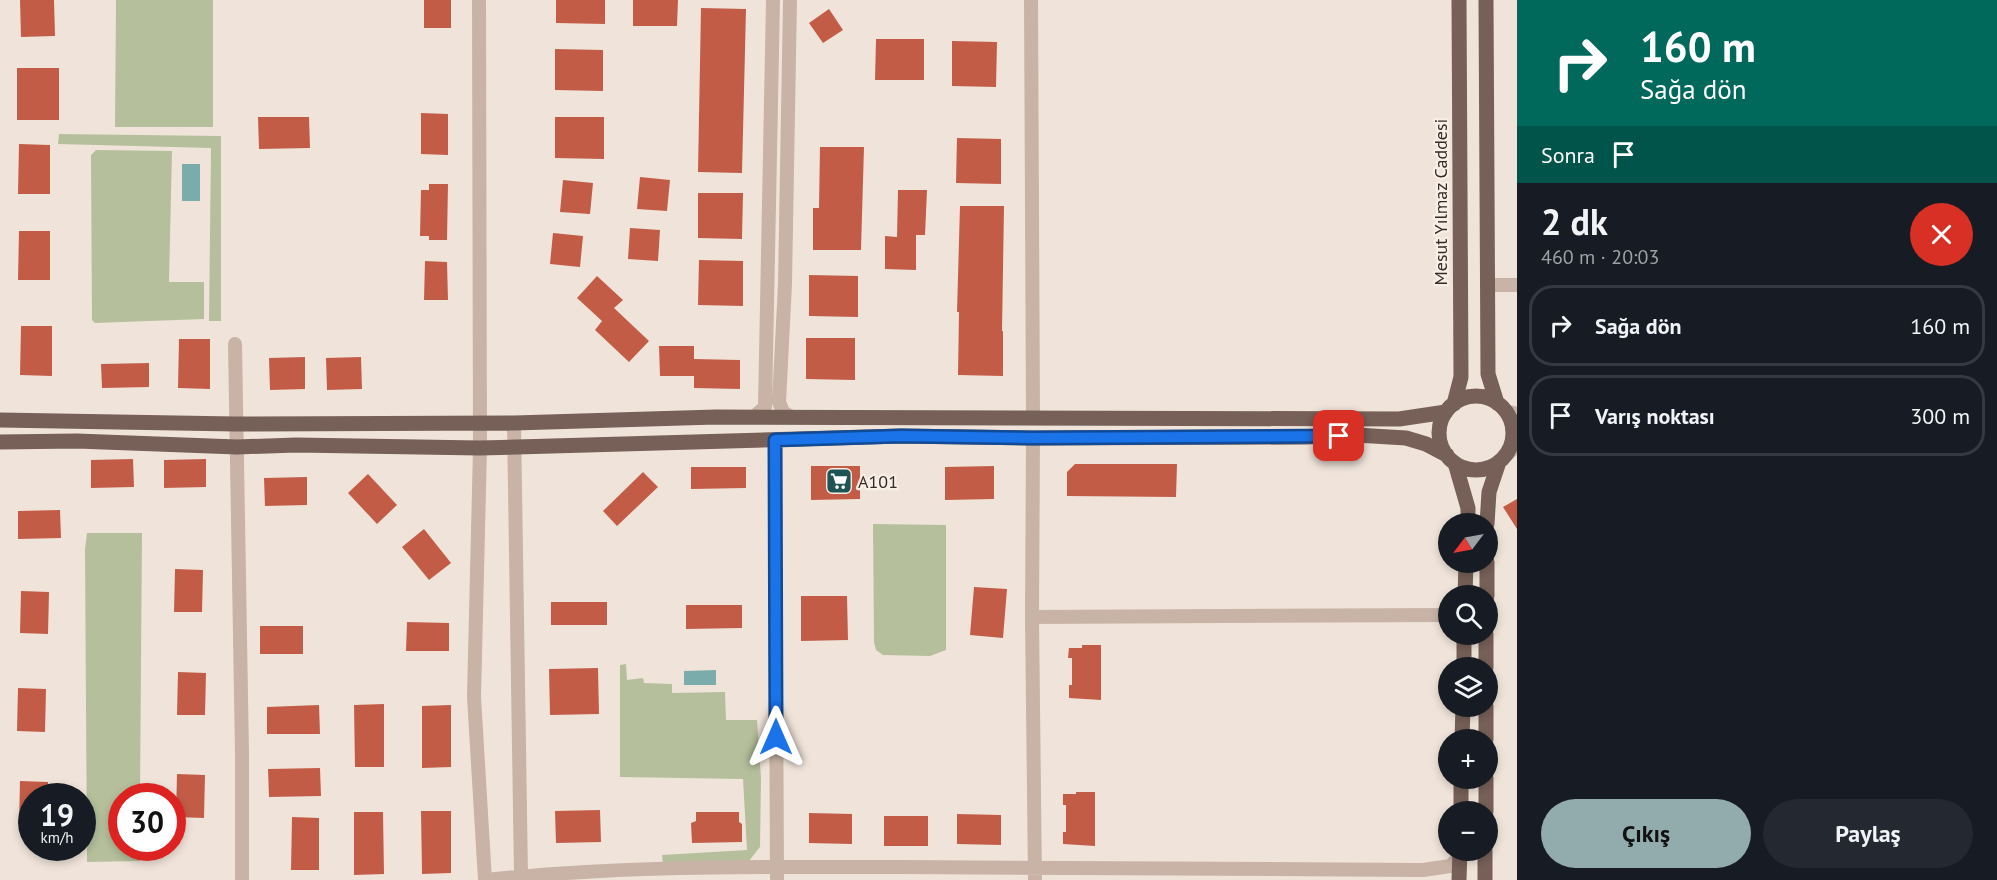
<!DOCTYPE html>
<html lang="tr">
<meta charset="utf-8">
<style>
body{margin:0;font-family:"PT Sans",sans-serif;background:#242831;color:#f1f3f6;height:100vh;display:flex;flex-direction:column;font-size:22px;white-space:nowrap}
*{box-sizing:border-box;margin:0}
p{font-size:20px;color:#9ea1a6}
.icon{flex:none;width:33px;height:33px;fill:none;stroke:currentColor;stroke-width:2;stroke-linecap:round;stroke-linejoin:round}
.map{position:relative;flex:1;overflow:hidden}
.panel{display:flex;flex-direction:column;background:#171b24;width:480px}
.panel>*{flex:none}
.top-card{background:#00695c;color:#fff;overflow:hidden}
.needle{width:39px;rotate:238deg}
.fabs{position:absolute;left:1438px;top:513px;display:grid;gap:12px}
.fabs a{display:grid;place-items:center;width:60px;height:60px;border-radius:50%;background:#171b24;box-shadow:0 3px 9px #0003;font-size:30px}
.speed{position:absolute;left:18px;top:783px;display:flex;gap:12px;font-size:30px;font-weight:700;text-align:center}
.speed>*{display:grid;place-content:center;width:78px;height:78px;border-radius:50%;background:#171b24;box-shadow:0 3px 9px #0003;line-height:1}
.speed small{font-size:15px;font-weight:400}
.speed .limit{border:9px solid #d22;background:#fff;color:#111}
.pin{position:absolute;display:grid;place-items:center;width:51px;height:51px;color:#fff;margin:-26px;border-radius:12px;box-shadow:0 3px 9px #0006}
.me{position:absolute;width:66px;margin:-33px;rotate:0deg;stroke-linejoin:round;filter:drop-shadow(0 0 4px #0008)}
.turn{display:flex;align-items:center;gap:21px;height:126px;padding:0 24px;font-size:27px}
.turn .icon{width:78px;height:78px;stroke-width:2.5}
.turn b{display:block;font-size:42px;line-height:51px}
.then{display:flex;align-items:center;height:57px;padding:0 24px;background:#0003;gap:12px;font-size:22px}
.round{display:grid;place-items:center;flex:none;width:63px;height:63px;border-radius:32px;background:#242831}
.overview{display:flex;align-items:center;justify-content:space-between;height:102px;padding:0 24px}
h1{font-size:36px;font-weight:700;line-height:45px}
.button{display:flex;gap:12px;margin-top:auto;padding:12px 24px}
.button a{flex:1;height:69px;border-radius:36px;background:#92abad;color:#111;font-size:24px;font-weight:700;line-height:69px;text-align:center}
.button a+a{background:#242831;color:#f1f3f6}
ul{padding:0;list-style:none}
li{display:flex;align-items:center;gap:18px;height:81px;margin:0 12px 9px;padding:0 12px;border:3px solid #363941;border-radius:24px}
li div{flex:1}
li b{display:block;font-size:22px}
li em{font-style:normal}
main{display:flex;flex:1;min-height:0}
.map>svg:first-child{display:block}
.green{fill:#b5bf9b}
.water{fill:#7aacab}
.building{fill:#c25c47}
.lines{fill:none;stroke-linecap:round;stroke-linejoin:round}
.minor{stroke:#c8b3a6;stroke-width:14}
.major{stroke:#766058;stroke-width:15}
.route-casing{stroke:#114b97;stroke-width:15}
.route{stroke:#1a73e8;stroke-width:10}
.labels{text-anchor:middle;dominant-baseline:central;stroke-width:4.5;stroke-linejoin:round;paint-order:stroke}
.street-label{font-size:18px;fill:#342a27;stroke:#f8efe6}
.poi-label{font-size:18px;fill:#342a27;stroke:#f8efe6;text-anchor:start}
</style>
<main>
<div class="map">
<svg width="1517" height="880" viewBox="0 0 1517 880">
<rect width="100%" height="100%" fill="#f0e4da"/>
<path class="green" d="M116 0H213V127H115Z
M59 134 221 136V321H209L211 148 58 144Z
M96 150 172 151 169 282H204V319L95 323 92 320 91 155Z
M873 524 946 525V650L930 656 883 655 876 650 874 642Z
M87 533H142L140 796H122V848H140V861L87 862 85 549Z
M626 664 627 680 643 678 644 683 672 684V693L725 692 726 720H757L761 778 760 847 749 861 663 864 662 855 747 850 743 779 620 777V665Z"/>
<path class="water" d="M182 164H200V201H182Z
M716 670V685H684V671Z"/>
<path class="building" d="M20 0H54L55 36 21 37Z
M424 0H451V28H424Z
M556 0H605V24L556 23Z
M633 0H678L677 26H633Z
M701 8 746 9 742 173 698 172Z
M829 9 843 30 823 43 809 23Z
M876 39H924V80H875Z
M952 41 997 42 996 87 952 86Z
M555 49 603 50V91L555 90Z
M17 68H59V120H17Z
M421 113 448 114V155L421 154Z
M258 117H309L310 148 259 149Z
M555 117H604V159L555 158Z
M957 138 1001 139V184L956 183Z
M19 144 50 145V194H18Z
M820 147H864L861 250H813V208H819Z
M640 177 670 180 667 211 637 209Z
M563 180 593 183 590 214 560 212Z
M429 184H448L447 240H429V236H420L421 190H429Z
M898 190H927L925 235H916V270L885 269V236L897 237Z
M698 193H743L742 239 698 238Z
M960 206H1004L1002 331H1003V376L958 375 959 312H957Z
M630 228 660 230 658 261 628 259Z
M19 231H50V280H18Z
M553 233 583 236 580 267 550 264Z
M699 260 743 261V306L698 305Z
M425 261 447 262 448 300H424Z
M809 275 858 276V317L809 316Z
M597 276 623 300 614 308 649 341 629 362 595 330 602 321 577 298Z
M21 326H52V376L20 375Z
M806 338H855V380L806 379Z
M179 339H210V389L178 388Z
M659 346H694V359L740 360V389L694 388V376H660Z
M305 357V389L270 390 269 358Z
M361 357 362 389 327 390 326 358Z
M149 363V387L102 388 101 364Z
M133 459 134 487 91 488V460Z
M206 459V487L164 488V460Z
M1075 464H1177L1176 497 1067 496V472Z
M811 466H860V499L811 500Z
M994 466V499L945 500V467Z
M691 467H746V488L691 489Z
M643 472 658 487 617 526 603 511Z
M368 474 397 505 377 524 348 493Z
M307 477V505L265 506 264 478Z
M1517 499V529L1503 507Z
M60 510 61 538 18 539V511Z
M424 529 451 563 429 580 402 547Z
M175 569 203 570 202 612H174Z
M974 587 1007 589 1003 638 970 635Z
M21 591 49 592 48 634 20 633Z
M801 596H847L848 640 801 641Z
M551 602H607V625H551Z
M686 605H742V628L686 629Z
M407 622 449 623V651H406Z
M260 626H303V654H260Z
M1082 645H1101V700L1069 698V685H1072V658H1068L1069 648H1082Z
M598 668 599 714 550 715 549 669Z
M178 672 206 673 205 715H177Z
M18 688 46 689 45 732 17 731Z
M384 704V767H355L354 705Z
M319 705 320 734H267V707Z
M451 705V767L422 768V706Z
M320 768 321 796 269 797 268 769Z
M177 774 205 775 204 818 176 817Z
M20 781 48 782V796H32V824H19Z
M1076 792H1095V846L1063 844V832H1066V805H1063V794H1076Z
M600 810 601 842 556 843 555 811Z
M421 811H451V873L422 874Z
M354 812H383L384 874 354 875Z
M696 812H739V822L742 824V842L692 843 691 823 696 821Z
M809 813 852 814V844L809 843Z
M957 814 1001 815V845L957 844Z
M884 816H928V846H884Z
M292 817 319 818V870H291Z"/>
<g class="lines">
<path class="minor" d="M479 0 480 448 474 697 485 880
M790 0 785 284 779 402 783 412 791 417
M1031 0 1033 418
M1488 285H1517
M235 344 242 753V880
M1506 411 1517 414
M754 417 765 407 773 0
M514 423 521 876
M1033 438 1032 617 1035 880
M775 440 777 880
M1507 454 1517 446
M1032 617 1449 615
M486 880C623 865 763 867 900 867 1075 867 1249 868 1423 870L1450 866 1460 857"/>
<path class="major" d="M1486 0 1488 374 1497 403
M1439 433a37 37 0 1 1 74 0a37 37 0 1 1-74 0Z
M1454 404 1461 377 1459 0
M0 420 235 424 514 423 716 417 1399 419 1446 412
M0 442 77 441 237 447 296 445 480 448 901 436 1033 438 1305 437 1356 435 1406 438 1426 444 1447 455
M1455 463 1468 508V524
M1487 524 1489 492 1499 462
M1465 596 1466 562
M1487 596V562
M1464 668V634
M1486 668V634
M1462 740 1463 706
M1486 740V706
M1461 812V778
M1486 812V778
M1459 880 1460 850
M1485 880V850"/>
</g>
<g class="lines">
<defs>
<path id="route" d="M776 737 775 440 901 436 1033 438 1339 436"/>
</defs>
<use href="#route" class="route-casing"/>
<use href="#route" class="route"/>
</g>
<defs>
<symbol id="supermarket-square" viewBox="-11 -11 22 22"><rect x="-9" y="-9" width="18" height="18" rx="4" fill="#1e5454" stroke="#f8efe6"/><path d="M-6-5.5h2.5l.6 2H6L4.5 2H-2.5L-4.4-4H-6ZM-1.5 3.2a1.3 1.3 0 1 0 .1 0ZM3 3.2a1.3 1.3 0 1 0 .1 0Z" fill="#fff"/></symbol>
</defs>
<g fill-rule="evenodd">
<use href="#supermarket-square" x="824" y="466" width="30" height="30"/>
</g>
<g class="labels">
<g class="street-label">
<text transform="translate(1440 202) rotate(-90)">Mesut Yılmaz Caddesi</text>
</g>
<g class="poi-label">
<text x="858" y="481">A101</text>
</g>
</g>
</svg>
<div class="fabs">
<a><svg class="needle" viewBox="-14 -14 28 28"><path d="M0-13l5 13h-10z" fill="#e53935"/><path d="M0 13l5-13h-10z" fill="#9ea1a6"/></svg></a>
<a><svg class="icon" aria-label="search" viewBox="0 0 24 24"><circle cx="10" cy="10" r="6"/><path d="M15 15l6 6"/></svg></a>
<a><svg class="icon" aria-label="layers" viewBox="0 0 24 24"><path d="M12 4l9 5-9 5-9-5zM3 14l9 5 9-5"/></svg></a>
<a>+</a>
<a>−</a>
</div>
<div class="speed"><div>19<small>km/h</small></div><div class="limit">30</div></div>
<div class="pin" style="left:1339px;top:436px;background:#d93025"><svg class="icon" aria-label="arrive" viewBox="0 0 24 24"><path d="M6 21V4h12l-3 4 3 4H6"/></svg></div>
<svg class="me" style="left:776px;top:737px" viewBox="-20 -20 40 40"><path d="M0-17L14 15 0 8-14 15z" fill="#1a73e8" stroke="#fff" stroke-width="4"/></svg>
</div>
<section class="panel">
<div class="top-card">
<div class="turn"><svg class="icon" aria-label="right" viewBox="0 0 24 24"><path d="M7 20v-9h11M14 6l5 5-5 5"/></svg><div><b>160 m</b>Sağa dön</div></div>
<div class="then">Sonra<svg class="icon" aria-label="arrive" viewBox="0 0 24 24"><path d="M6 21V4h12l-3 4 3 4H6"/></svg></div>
</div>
<div class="overview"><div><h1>2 dk</h1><p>460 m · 20:03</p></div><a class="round" style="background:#d93025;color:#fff"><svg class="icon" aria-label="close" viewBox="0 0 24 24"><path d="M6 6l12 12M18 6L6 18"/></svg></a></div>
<ul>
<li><svg class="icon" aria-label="right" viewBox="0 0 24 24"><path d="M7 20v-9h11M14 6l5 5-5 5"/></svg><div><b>Sağa dön</b></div><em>160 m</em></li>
<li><svg class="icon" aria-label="arrive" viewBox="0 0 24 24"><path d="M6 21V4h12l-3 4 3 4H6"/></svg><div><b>Varış noktası</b></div><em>300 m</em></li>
</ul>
<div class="button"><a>Çıkış</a><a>Paylaş</a></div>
</section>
</main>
